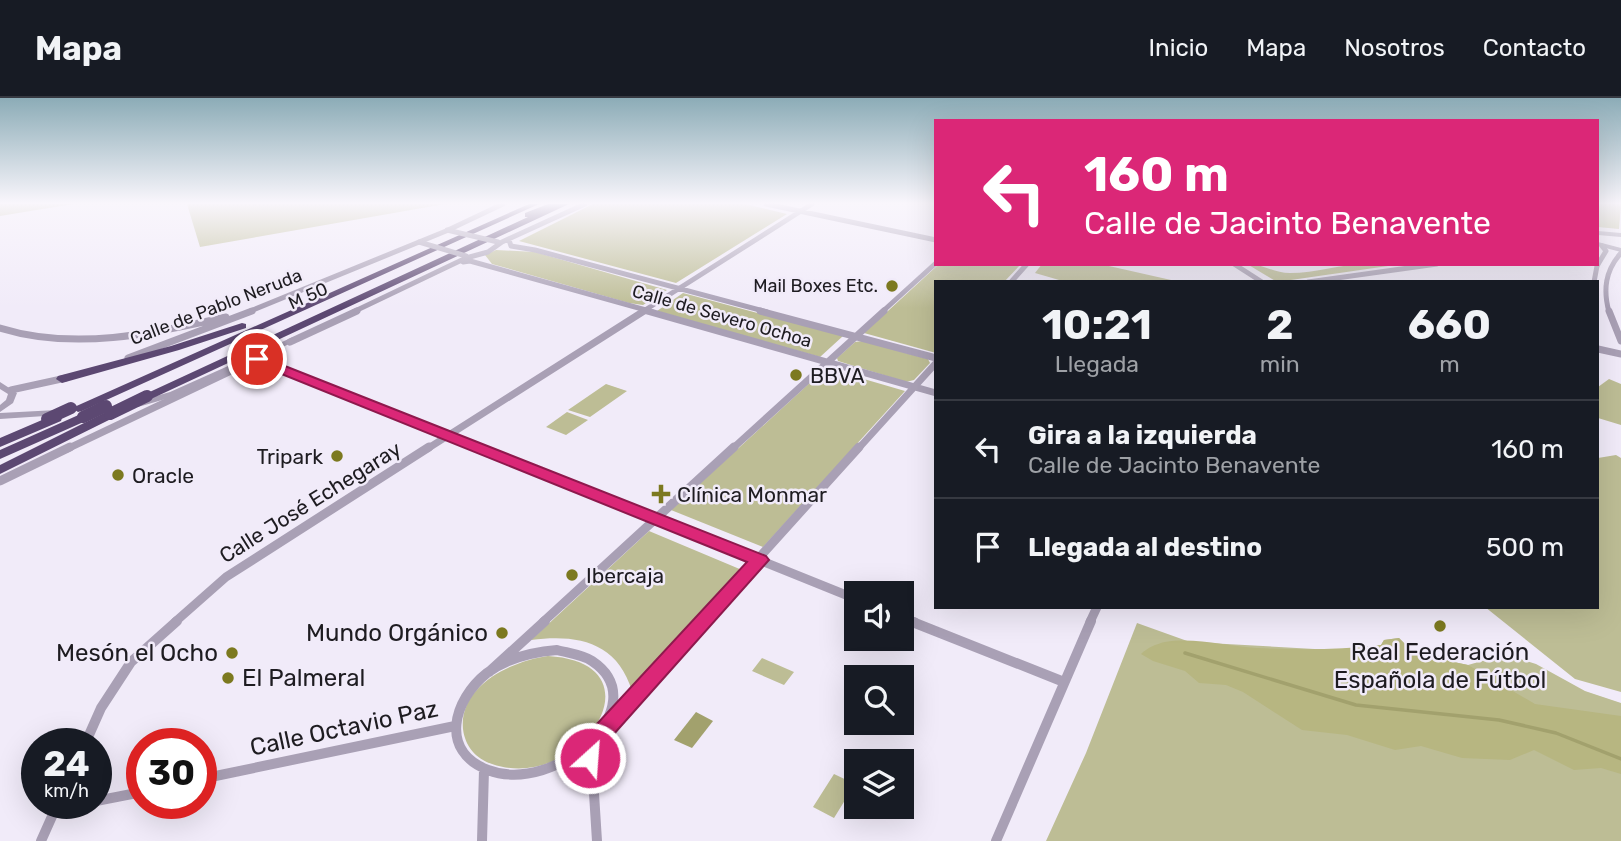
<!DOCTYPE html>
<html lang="es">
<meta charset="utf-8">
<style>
body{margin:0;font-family:Rubik,sans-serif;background:#242831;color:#f1f3f6;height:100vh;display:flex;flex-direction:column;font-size:26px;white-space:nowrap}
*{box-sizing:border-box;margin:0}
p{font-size:23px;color:#9ea1a6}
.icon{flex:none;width:38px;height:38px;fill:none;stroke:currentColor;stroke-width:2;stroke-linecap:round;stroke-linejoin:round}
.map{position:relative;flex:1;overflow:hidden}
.drawer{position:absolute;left:934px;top:182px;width:665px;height:329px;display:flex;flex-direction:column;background:#171b24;border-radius:0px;box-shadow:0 7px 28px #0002}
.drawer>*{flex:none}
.hud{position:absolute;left:934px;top:21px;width:665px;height:147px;border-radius:0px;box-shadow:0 7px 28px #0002;background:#db2777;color:#fff;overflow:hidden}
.buttons{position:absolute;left:844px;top:483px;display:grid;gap:14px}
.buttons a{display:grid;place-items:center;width:70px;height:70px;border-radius:0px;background:#171b24;box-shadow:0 7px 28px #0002;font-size:35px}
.speed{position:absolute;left:21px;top:630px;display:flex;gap:14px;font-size:35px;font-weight:700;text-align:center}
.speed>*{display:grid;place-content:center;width:91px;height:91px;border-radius:50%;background:#171b24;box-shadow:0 7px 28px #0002;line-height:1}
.speed small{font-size:18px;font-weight:400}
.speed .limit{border:10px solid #d22;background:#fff;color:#111}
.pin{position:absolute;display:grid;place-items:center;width:60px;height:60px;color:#fff;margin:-30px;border:4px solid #fff;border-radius:50%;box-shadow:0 2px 7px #0007}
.me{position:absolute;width:77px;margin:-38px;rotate:26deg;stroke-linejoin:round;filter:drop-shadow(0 0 5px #0008)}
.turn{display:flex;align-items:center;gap:24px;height:147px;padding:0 35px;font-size:32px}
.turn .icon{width:91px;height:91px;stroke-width:2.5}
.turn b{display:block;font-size:49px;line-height:60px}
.eta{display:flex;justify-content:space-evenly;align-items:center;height:119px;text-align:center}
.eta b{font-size:42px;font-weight:700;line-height:49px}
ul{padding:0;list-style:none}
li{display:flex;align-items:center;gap:21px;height:98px;padding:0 35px;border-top:2px solid #363941}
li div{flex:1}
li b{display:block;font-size:26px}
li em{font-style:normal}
header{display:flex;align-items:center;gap:42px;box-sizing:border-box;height:98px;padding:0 35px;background:#171b24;border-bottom:2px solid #363941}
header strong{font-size:33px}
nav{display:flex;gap:38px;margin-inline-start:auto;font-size:24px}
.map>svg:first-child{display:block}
.green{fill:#bdbd95}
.forest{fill:#b7b681}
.water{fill:#a2a16d}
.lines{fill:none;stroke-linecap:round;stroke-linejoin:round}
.stream{stroke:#a2a16d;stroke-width:3.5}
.minor-far3{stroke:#a9a0b5;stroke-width:5}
.minor-far2{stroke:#a9a0b5;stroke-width:7}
.minor-far1{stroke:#a9a0b5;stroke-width:9}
.minor{stroke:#a9a0b5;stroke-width:10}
.tertiary{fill:#a9a0b5;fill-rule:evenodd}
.motorway{fill:#5c4872;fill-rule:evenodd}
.minor-bridge{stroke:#a9a0b5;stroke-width:5}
.motorway-bridge{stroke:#5c4872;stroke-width:12}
.route{fill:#db2777;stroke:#8e194d;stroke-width:2}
.poi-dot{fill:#7c791f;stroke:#f1ebf9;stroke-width:2.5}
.labels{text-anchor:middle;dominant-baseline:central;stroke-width:5;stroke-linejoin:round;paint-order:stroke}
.far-poi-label{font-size:18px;fill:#1e1c21;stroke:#f1ebf9;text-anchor:end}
.far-street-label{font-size:18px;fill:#1e1c21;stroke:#f1ebf9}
.poi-label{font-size:21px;fill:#1e1c21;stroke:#f1ebf9;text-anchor:start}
.street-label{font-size:21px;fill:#1e1c21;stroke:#f1ebf9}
.near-poi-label{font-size:24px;fill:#1e1c21;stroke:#f1ebf9;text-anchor:end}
.near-street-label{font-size:24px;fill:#1e1c21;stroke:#f1ebf9}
</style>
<header>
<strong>Mapa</strong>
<nav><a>Inicio</a><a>Mapa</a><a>Nosotros</a><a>Contacto</a></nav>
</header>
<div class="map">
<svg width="1621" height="743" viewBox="0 0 1621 743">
<rect width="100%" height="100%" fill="#f1ebf9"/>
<path class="green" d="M0 106H73L0 118Z
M187 106H445L200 149Z
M593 106H745L787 116 676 185 519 143Z
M1598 106H1621L1619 131 1598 129Z
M496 152 535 154 667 192 643 207 629 205 492 166 485 157Z
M939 166H1021L1004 184H936V255L864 235Z
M1042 166H1100L1180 184H1066L1035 175Z
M1247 166C1263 166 1274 175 1290 175 1322 175 1356 160 1388 168L1277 184Z
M683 195 843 238 820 259 657 213Z
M862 243 928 261 930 265 914 282 906 284 838 263 837 260 855 244Z
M826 270 905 293 763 449 671 412Z
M1609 281 1621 286V327L1598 320V289Z
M606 286 627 293 590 319 568 312Z
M567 314 588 322 566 337 546 329Z
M1616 357 1621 360V594L1575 581 1485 509H1598V360Z
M649 433 742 472 632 593C617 543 576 536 531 542Z
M1137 525 1190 544 1332 552 1381 547 1384 542 1399 540 1415 556 1429 553 1449 563 1468 567 1489 561 1517 560 1536 566 1585 593 1621 605V743H1046L1086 655Z
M548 558C666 565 579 696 492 666 476 661 465 648 463 631 459 587 512 563 548 558Z
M762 560 794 574 784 587 752 573Z
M834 676 855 686 834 720 813 709Z"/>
<path class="forest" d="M1399 540 1415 556 1429 553 1449 563 1468 567 1535 606 1621 618V676L1601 670 1574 672 1534 652 1510 662 1462 660 1421 648 1395 652 1347 637 1302 632 1243 594 1226 587 1199 585 1185 573 1153 563 1141 556C1147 550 1156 546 1165 544 1194 539 1227 548 1257 550 1299 552 1339 552 1381 547L1384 542Z"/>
<path class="water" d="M696 614 713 623 692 650 674 642Z"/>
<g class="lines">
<path class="stream" d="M1185 555 1356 607 1499 622 1556 635 1621 661"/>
<path class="minor-far3" d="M766 106 936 142
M509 142 511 148 535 152 767 214
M463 164 470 163 653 214
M1234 166 1262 184
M1011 184 1027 166
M1308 184 1437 166
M1594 184 1597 168 1606 153 1602 148
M248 214 446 133 503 106
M353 214 466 160 488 154 502 144 585 106
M642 214 812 106
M882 214 936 165
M1609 214C1603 192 1605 173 1621 155"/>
<path class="minor-far2" d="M647 213 936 295
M760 213 936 260
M1609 213 1621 243
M0 230C74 253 152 236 226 219
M290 244 357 213
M1598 251 1621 256
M128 260 252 213
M257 261 482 351
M11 292 66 280
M67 351 275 252
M427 351 644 213
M732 351 884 213
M858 351 936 265"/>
<path class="minor-far1" d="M478 349 856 501
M0 383 70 349
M901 519 915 524
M175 524 226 479 429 349
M543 524 734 349
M701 524 859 349
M1090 524 1097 509"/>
<path class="minor" d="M910 523 1064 584
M557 552C568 555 583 557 592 563 658 607 556 698 488 672 439 653 453 602 487 575 507 560 533 554 557 552Z
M489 574 545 523
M605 630 702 523
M85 646 101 610 131 564 177 523
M591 648 597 743
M201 681 455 628
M96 703 142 694
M54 712 86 705
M41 743 58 705
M482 743 484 672
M996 743 1091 523"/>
<path class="tertiary" d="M1598 133 1621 135V139L1598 137Z
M1598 144 1621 150V154L1598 148Z
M293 239H299L300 241 176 298 138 309 134 306 135 304 170 294Z
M0 284 17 295 13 305 0 314V307L6 302 8 296 0 291Z
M57 312 61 315 60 317 0 321V315Z"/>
<path class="motorway" d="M529 106H539L82 313 78 314 72 310Z
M548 106H569L151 301 147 302 141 298 528 119H525V115Z
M242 225 246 226V230L179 252 62 285 56 281 58 278 171 248Z
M110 312 116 316 115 319 0 376V367Z
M83 315 89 319 88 322 0 361V352Z
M56 316 62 320 61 323 0 349V340Z"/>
<path class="minor-bridge" d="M447 132 498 144
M419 144 466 158"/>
<path class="motorway-bridge" d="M110 316 147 298
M83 319 106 308
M47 321 71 310"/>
</g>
<linearGradient id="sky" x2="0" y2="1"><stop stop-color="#8cacb7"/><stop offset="0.5" stop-color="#f9f6fc"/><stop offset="1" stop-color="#f9f6fc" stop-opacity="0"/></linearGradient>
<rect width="1621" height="210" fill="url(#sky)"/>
<path class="route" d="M257 257 766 458 769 462 613 637 602 650 598 667 590 670 582 667 579 660 583 641 747 464 252 264V258Z"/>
<g class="poi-dot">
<circle cx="892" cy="188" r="7"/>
<circle cx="796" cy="277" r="7"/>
<circle cx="337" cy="358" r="7"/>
<circle cx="118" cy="377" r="7"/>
<path d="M657.5 385.5h7v7h7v7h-7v7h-7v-7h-7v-7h7z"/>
<circle cx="572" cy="477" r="7"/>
<circle cx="1440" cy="528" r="7"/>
<circle cx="502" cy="535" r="7"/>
<circle cx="232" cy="555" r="7"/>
<circle cx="228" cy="580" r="7"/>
</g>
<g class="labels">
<g class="far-poi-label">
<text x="878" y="188">Mail Boxes Etc.</text>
</g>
<g class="far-street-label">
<text transform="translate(308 198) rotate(-24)">M 50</text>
<text transform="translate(216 209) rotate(-21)">Calle de Pablo Neruda</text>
<text transform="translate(722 218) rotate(16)">Calle de Severo Ochoa</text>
</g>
<g class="poi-label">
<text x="810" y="277">BBVA</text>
<text x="323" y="358" text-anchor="end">Tripark</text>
<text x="132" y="377">Oracle</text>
<text x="677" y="396">Clínica Monmar</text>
<text x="586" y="477">Ibercaja</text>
</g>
<g class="street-label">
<text transform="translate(310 404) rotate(-32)">Calle José Echegaray</text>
</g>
<g class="near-poi-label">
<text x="488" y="535">Mundo Orgánico</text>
<text x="1440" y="554" text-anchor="middle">Real Federación<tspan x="1440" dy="28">Española de Fútbol</tspan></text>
<text x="218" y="555">Mesón el Ocho</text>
<text x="242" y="580" text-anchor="start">El Palmeral</text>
</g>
<g class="near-street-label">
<text transform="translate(344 630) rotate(-12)">Calle Octavio Paz</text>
</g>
</g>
</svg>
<div class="buttons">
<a><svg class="icon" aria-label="sound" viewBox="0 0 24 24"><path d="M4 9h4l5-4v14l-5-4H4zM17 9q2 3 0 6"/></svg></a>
<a><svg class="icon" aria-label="search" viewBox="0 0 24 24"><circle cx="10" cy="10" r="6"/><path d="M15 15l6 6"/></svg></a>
<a><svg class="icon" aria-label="layers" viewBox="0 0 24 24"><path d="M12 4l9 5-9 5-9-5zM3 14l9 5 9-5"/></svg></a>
</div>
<div class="speed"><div>24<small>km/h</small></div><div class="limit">30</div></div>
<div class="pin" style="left:257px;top:261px;background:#d93025"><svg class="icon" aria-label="arrive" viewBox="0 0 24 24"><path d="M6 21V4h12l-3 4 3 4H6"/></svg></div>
<svg class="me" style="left:590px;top:660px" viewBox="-20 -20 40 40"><circle r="17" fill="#db2777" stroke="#fff" stroke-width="3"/><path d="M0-11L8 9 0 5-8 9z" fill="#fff"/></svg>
<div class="hud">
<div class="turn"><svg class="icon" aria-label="left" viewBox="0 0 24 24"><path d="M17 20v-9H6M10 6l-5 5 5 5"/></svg><div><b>160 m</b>Calle de Jacinto Benavente</div></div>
</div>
<section class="drawer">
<div class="eta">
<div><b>10:21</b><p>Llegada</p></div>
<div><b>2</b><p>min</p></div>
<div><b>660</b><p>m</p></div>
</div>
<ul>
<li><svg class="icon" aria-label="left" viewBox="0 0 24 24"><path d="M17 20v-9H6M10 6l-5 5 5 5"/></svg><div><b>Gira a la izquierda</b><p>Calle de Jacinto Benavente</p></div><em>160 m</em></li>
<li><svg class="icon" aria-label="arrive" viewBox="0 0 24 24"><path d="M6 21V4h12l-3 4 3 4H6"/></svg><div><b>Llegada al destino</b></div><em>500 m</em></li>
</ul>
</section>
</div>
